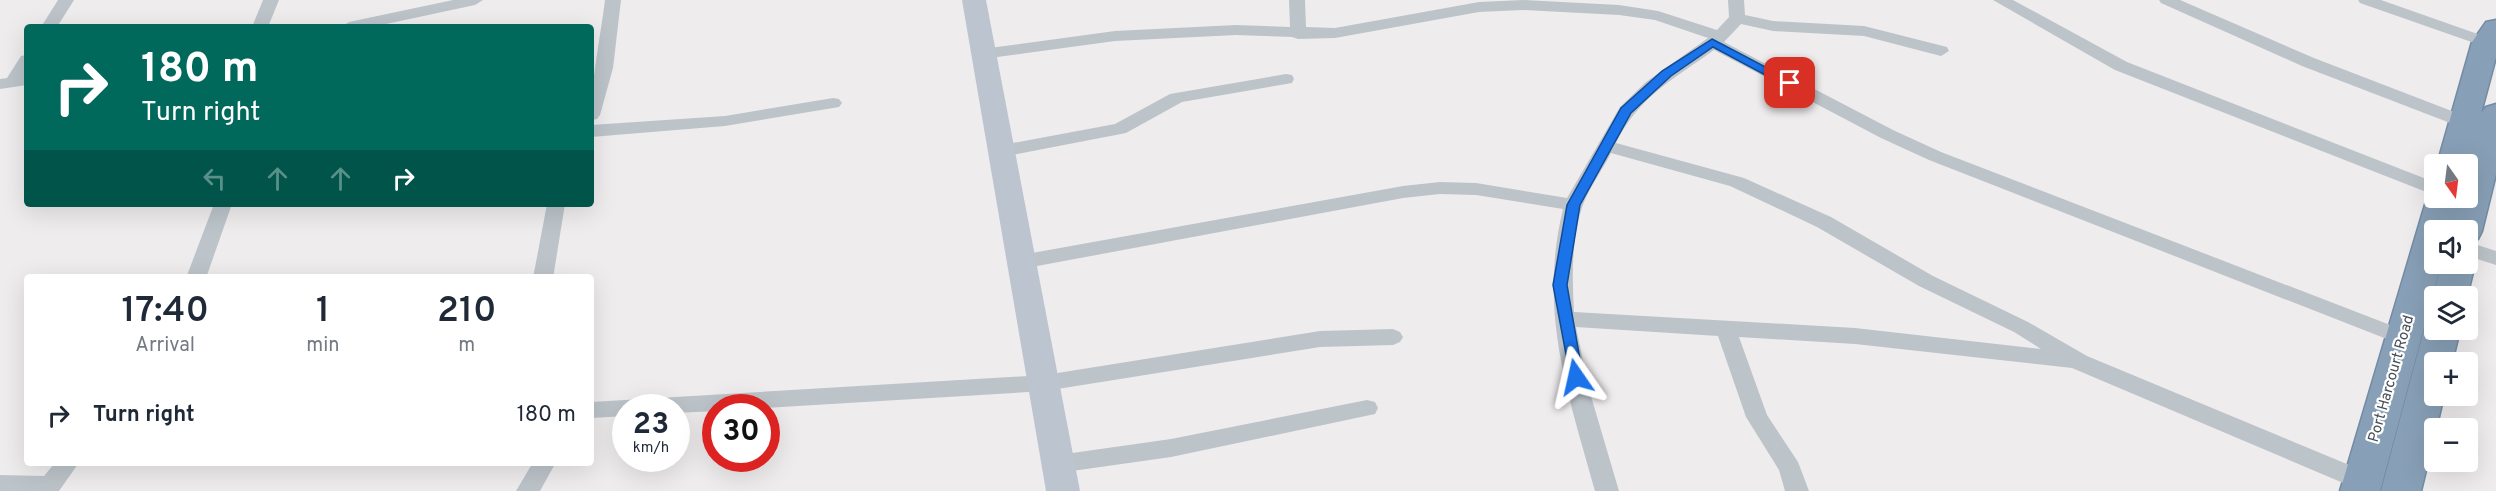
<!DOCTYPE html>
<meta charset="utf-8">
<style>
body{margin:0;font-family:Overpass,sans-serif;background:#f2f2f3;color:#1f2937;height:100vh;display:flex;flex-direction:column;font-size:22px;white-space:nowrap}
*{box-sizing:border-box;margin:0}
p{font-size:20px;color:#747a83}
.icon{flex:none;width:33px;height:33px;fill:none;stroke:currentColor;stroke-width:2;stroke-linecap:round;stroke-linejoin:round}
.map{position:relative;flex:1;overflow:hidden}
.side{position:absolute;left:24px;top:274px;width:570px;height:192px;display:flex;flex-direction:column;background:#fff;border-radius:6px;box-shadow:0 6px 24px #0002}
.side>*{flex:none}
.top-card{position:absolute;left:24px;top:24px;width:570px;height:183px;border-radius:6px;box-shadow:0 6px 24px #0002;background:#00695c;color:#fff;overflow:hidden}
.needle{width:39px;rotate:166deg}
.tools{position:absolute;left:2424px;top:154px;display:grid;gap:12px}
.tools a{display:grid;place-items:center;width:54px;height:54px;border-radius:6px;background:#fff;box-shadow:0 6px 24px #0002;font-size:30px}
.speed{position:absolute;left:612px;top:394px;display:flex;gap:12px;font-size:30px;font-weight:700;text-align:center}
.speed>*{display:grid;place-content:center;width:78px;height:78px;border-radius:50%;background:#fff;box-shadow:0 6px 24px #0002;line-height:1}
.speed small{font-size:15px;font-weight:400}
.speed .limit{border:9px solid #d22;background:#fff;color:#111}
.pin{position:absolute;display:grid;place-items:center;width:51px;height:51px;color:#fff;margin:-26px;border-radius:12px;box-shadow:0 3px 9px #0006}
.me{position:absolute;width:66px;margin:-33px;rotate:349deg;stroke-linejoin:round;filter:drop-shadow(0 0 4px #0008)}
.turn{display:flex;align-items:center;gap:21px;height:126px;padding:0 18px;font-size:27px}
.turn .icon{width:78px;height:78px;stroke-width:2.5}
.turn b{display:block;font-size:42px;line-height:51px}
.lanes{display:flex;align-items:center;height:57px;padding:0 18px;background:#0003;justify-content:center;gap:30px;direction:ltr}
.lanes .off{opacity:.35}
.eta{display:flex;justify-content:space-evenly;align-items:center;height:102px;text-align:center}
.eta b{font-size:36px;font-weight:600;line-height:42px}
ul{padding:0;list-style:none}
li{display:flex;align-items:center;gap:18px;height:78px;padding:0 18px}
li div{flex:1}
li b{display:block;font-size:22px}
li em{font-style:normal}
.map>svg:first-child{display:block}
.lines{fill:none;stroke-linecap:round;stroke-linejoin:round}
.highway-casing{stroke:#748ca3;stroke-width:3}
.street{fill:#bcc4ca;fill-rule:evenodd}
.secondary{fill:#bcc5cf;fill-rule:evenodd}
.highway{fill:#88a0b7;fill-rule:evenodd}
.route{fill:#1a73e8;stroke:#114b97;stroke-width:1.5}
.labels{text-anchor:middle;dominant-baseline:central;stroke-width:4.5;stroke-linejoin:round;paint-order:stroke}
.street-label{font-size:15px;fill:#475058;stroke:#fff}
</style>
<div class="map">
<svg width="2496" height="491" viewBox="0 0 2496 491">
<rect width="100%" height="100%" fill="#efeced"/>
<g class="lines">
<defs>
<path id="highway" d="M2496 20V57L2481 113 2486 107 2496 104V174L2482 231 2478 239 2468 242V231H2434V264H2441L2380 491H2340L2427 198 2434 190V198H2468V165H2437L2472 42 2486 22Z
M2468 255 2475 264 2467 297H2434V300L2433 297 2441 264H2468Z
M2434 319V330H2460L2452 363H2434V396H2444L2421 491H2381L2424 330 2430 321Z"/>
</defs>
<use href="#highway" class="highway-casing"/>
<path class="street" d="M58 0H74L57 27H41Z
M263 0H279L268 27H252Z
M453 0H483L475 5 372 27H341L349 22Z
M605 0H621L613 68 600 115 597 119 591 120C591 80 600 40 605 0Z
M1289 0H1305L1306 27 1335 28 1479 2 1523 0 1619 5 1658 11 1717 30 1729 17 1728 0H1744L1745 15 1773 21 1864 26 1947 47 1949 51 1941 56 1864 36 1773 31 1741 24 1724 42 1893 130 1941 152 2411 333 2414 338 2411 343 2404 346 2397 343 1929 160 1881 138 1714 50C1674 79 1639 96 1616 143L1744 178 1831 217 1933 276 2028 322 2087 356 2371 474 2375 481 2371 488 2363 490 2355 488 2072 368 1855 344 1739 337 1767 415 1798 462 1809 491H1785L1779 470 1746 417 1718 336 1576 327 1588 386 1619 491H1595C1568 393 1538 312 1563 209L1476 195 1440 194 1403 198 1021 269 1014 267 1011 262 1014 257 1021 255 1403 186 1440 182 1476 183 1567 198 1620 107 1646 82 1708 38 1655 20 1619 15 1523 10 1479 12 1335 38 1298 39 1292 37 1236 35 1115 41 982 59 974 54 982 49 1115 31 1236 25 1290 27ZM1611 153 1730 186 1817 227 1919 286 2014 332 2041 349 1855 328 1574 312C1572 275 1571 236 1584 202 1591 185 1603 169 1611 153Z
M1993 0H2013L2127 62 2434 182V195L2115 70Z
M2159 0H2180L2314 58 2470 118 2473 122 2470 126H2458L2302 66 2161 3Z
M2358 0H2381L2492 39 2494 42 2492 45H2480L2360 3Z
M27 55V85L0 89V79L7 78 21 56Z
M1286 74 1292 75 1294 79 1292 83 1182 102 1126 133 1002 157 996 155 993 151 996 147 1002 145 1115 124 1170 94Z
M833 98 839 99 842 103 839 107 725 126 591 137V125L725 116Z
M214 204H232L206 278H186Z
M547 204H565L553 278H533Z
M2468 242 2496 251V265L2468 256Z
M1393 329 1400 332 1403 337 1400 342 1393 345 1320 347 1045 391 765 408H716V411L676 413V408H626V416L591 418V402L1045 375 1320 331Z
M1367 400 1375 402 1378 408 1375 414 1171 457 1058 473 1050 470 1047 464 1050 458 1058 455 1171 439Z
M54 464H78L59 491H0V475L44 476Z
M532 464H555L540 491H516Z"/>
<path class="secondary" d="M962 0H986L1080 491H1046Z"/>
<use href="#highway" class="highway"/>
</g>
<path class="route" d="M1712 39 1796 83 1794 86H1786L1713 47 1671 76 1631 113 1580 205 1567 285 1583 377 1581 381H1571L1553 285 1567 205 1621 108 1662 71Z"/>
<g class="labels">
<g class="street-label">
<text transform="translate(2392 379) rotate(-74)">Port Harcourt Road</text>
</g>
</g>
</svg>
<div class="tools">
<a><svg class="needle" viewBox="-14 -14 28 28"><path d="M0-13l5 13h-10z" fill="#e53935"/><path d="M0 13l5-13h-10z" fill="#747a83"/></svg></a>
<a><svg class="icon" aria-label="sound" viewBox="0 0 24 24"><path d="M4 9h4l5-4v14l-5-4H4zM17 9q2 3 0 6"/></svg></a>
<a><svg class="icon" aria-label="layers" viewBox="0 0 24 24"><path d="M12 4l9 5-9 5-9-5zM3 14l9 5 9-5"/></svg></a>
<a>+</a>
<a>−</a>
</div>
<div class="speed"><div>23<small>km/h</small></div><div class="limit">30</div></div>
<div class="pin" style="left:1790px;top:83px;background:#d93025"><svg class="icon" aria-label="arrive" viewBox="0 0 24 24"><path d="M6 21V4h12l-3 4 3 4H6"/></svg></div>
<svg class="me" style="left:1576px;top:377px" viewBox="-20 -20 40 40"><path d="M0-17L14 15 0 8-14 15z" fill="#1a73e8" stroke="#fff" stroke-width="4"/></svg>
<div class="top-card">
<div class="turn"><svg class="icon" aria-label="right" viewBox="0 0 24 24"><path d="M7 20v-9h11M14 6l5 5-5 5"/></svg><div><b>180 m</b>Turn right</div></div>
<div class="lanes"><svg class="icon off" aria-label="left" viewBox="0 0 24 24"><path d="M17 20v-9H6M10 6l-5 5 5 5"/></svg><svg class="icon off" aria-label="ahead" viewBox="0 0 24 24"><path d="M12 20V5M6 11l6-6 6 6"/></svg><svg class="icon off" aria-label="ahead" viewBox="0 0 24 24"><path d="M12 20V5M6 11l6-6 6 6"/></svg><svg class="icon" aria-label="right" viewBox="0 0 24 24"><path d="M7 20v-9h11M14 6l5 5-5 5"/></svg></div>
</div>
<section class="side">
<div class="eta">
<div><b>17:40</b><p>Arrival</p></div>
<div><b>1</b><p>min</p></div>
<div><b>210</b><p>m</p></div>
</div>
<ul>
<li><svg class="icon" aria-label="right" viewBox="0 0 24 24"><path d="M7 20v-9h11M14 6l5 5-5 5"/></svg><div><b>Turn right</b></div><em>180 m</em></li>
</ul>
</section>
</div>
